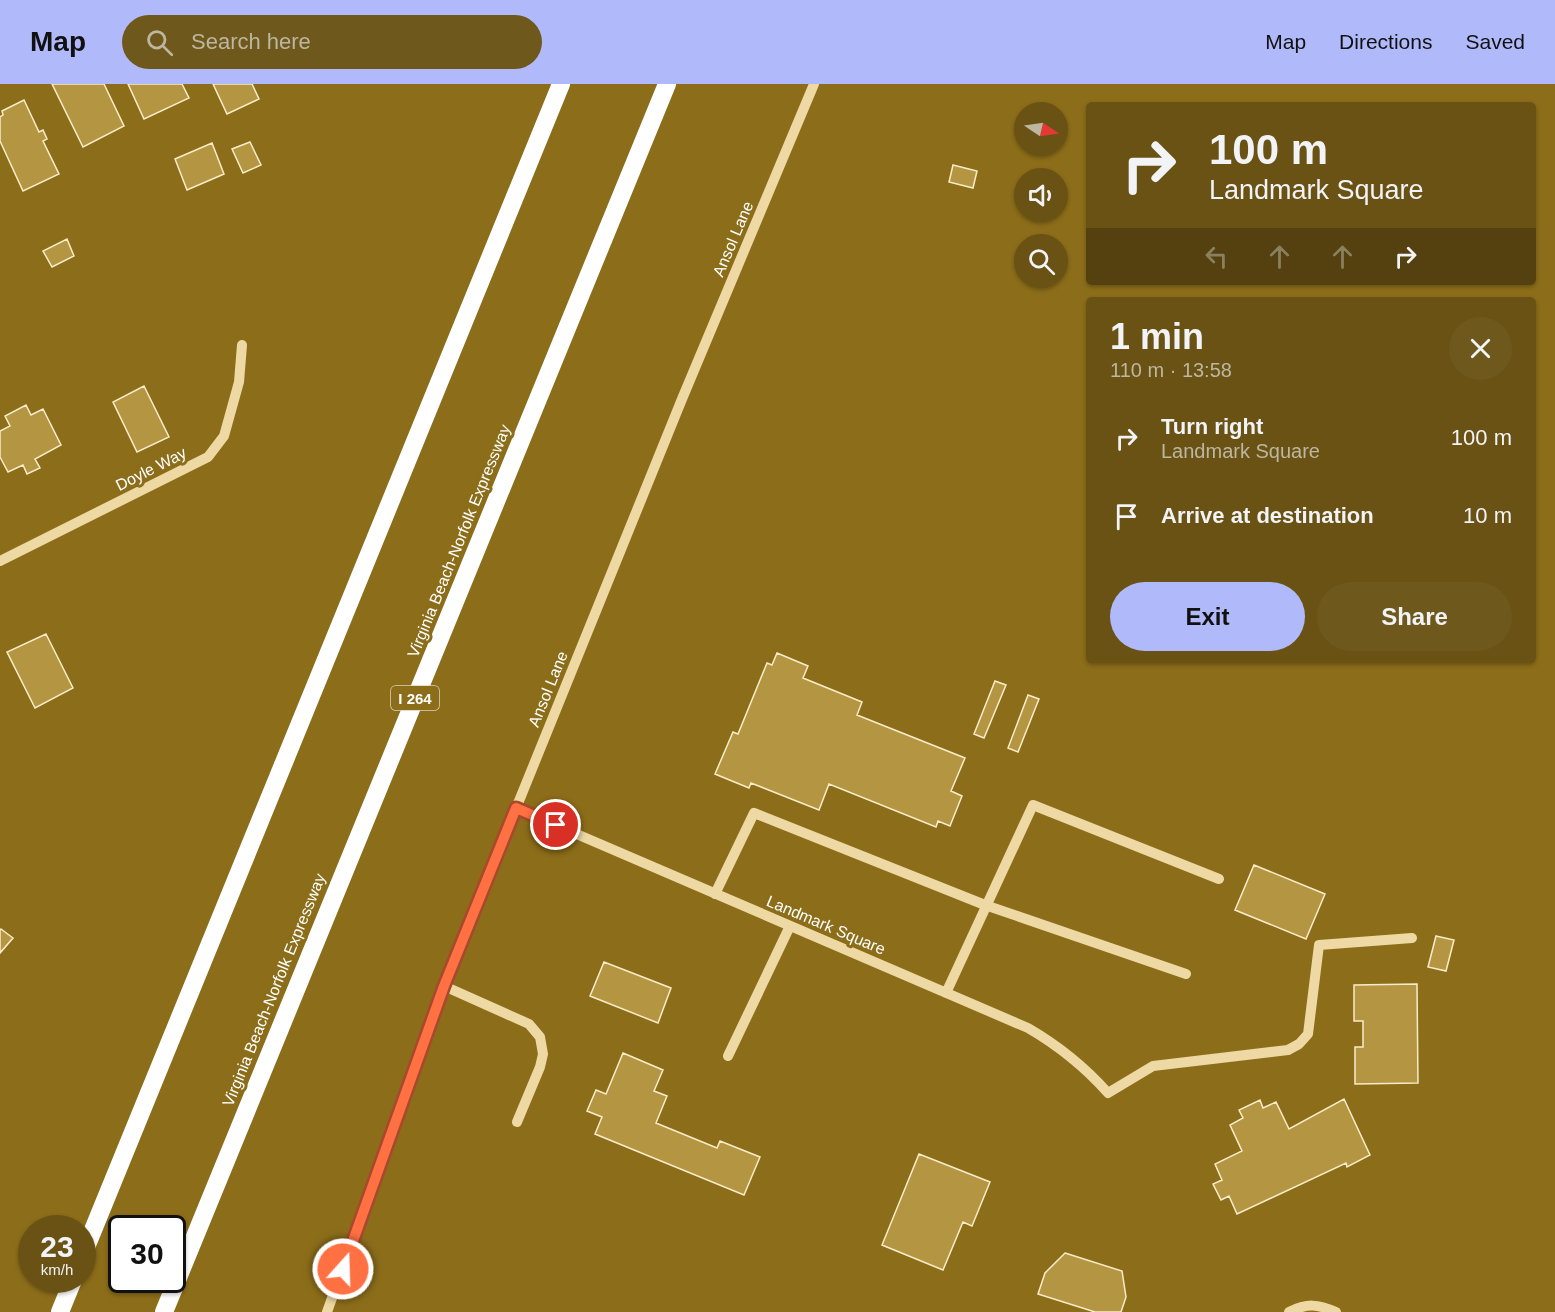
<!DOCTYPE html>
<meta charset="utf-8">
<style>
body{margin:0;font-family:Arial,sans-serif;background:#6e581c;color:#f1f3f6;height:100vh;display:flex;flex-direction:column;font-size:22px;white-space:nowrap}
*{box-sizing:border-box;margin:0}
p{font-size:20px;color:#bdb6a0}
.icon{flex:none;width:33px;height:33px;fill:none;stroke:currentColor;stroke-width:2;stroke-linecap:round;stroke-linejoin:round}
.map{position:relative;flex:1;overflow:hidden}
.drawer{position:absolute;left:1086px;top:213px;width:450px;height:366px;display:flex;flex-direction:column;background:#695213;border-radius:6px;box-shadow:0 2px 4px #0004}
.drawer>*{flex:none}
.guide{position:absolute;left:1086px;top:18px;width:450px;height:183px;border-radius:6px;box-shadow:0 2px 4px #0004;background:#695213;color:#f1f3f6;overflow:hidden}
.needle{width:39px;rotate:103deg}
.tools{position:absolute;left:1014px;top:18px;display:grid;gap:12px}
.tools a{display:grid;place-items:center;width:54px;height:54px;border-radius:50%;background:#695213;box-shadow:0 2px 4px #0004;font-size:30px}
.speed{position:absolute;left:18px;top:1131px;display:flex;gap:12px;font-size:30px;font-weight:700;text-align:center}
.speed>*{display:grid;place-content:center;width:78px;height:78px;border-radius:50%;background:#695213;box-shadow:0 2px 4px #0004;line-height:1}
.speed small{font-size:15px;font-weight:400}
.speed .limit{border:3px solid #111;border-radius:9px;background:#fff;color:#111}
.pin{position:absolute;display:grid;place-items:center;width:51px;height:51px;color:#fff;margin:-26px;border:3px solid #fff;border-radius:50%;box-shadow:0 2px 6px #0007}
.me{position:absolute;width:66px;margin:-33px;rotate:20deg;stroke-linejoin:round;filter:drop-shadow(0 0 4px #0008)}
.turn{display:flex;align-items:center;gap:21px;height:126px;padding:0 24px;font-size:27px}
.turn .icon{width:78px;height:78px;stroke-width:2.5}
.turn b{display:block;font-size:42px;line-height:51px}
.lanes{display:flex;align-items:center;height:57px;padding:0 24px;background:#0003;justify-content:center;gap:30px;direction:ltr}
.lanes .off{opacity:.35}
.round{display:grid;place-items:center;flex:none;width:63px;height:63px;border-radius:32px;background:#6e581c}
.overview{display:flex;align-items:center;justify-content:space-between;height:102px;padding:0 24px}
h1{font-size:36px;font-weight:700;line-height:45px}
.button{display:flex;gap:12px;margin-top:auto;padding:12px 24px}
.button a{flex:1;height:69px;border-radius:36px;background:#b0bafa;color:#111;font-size:24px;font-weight:700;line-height:69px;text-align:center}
.button a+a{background:#6e581c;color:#f1f3f6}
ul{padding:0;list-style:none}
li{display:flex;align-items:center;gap:18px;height:78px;padding:0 24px}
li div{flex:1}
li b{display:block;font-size:22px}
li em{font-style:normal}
header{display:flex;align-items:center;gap:36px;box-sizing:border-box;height:84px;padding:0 30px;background:#b0bafa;color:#111}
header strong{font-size:28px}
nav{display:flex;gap:33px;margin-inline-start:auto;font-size:21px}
.search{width:420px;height:54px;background:#6e581c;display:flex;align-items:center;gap:15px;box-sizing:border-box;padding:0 21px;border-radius:33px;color:#bdb6a0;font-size:22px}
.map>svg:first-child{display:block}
.building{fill:#b49542;stroke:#faecca;stroke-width:1.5}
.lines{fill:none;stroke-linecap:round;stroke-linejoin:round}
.minor{stroke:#eed9a4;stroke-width:10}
.highway{stroke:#fff;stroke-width:18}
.route-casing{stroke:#a6492c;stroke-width:15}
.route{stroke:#ff7043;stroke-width:10}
.labels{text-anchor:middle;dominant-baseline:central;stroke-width:6;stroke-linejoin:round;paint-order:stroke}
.shield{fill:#8c6d19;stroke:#dcd3ba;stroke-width:1.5}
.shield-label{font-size:15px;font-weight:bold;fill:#fff}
.street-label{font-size:16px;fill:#fff;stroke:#8c6d19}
</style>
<header>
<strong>Map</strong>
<div class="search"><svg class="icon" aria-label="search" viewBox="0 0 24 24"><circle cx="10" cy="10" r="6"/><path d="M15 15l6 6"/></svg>Search here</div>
<nav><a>Map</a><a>Directions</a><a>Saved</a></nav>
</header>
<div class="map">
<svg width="1555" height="1228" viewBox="0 0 1555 1228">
<rect width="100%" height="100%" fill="#8c6d19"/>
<path class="building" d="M52 0H104L124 42 83 63Z
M128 0H182L189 14 144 35Z
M213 0H252L259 15 227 30Z
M24 16 39 48 43 46 47 55 43 57 59 90 23 107 0 57V33L3 31 2 27Z
M250 58 261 81 243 89 232 65Z
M212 59 224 90 187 106 175 75Z
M953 81 977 87 973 104 949 98Z
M67 155 74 172 52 183 43 167Z
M144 302 169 353 137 368 113 318Z
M26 321 31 331 43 325 61 361 35 375 40 384 27 390 23 381 8 388 0 373V347L10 342 5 332Z
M46 550 73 604 35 624 7 568Z
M777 569 808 582 803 594 862 618 857 631 965 674 951 707 962 712 950 742 938 737 936 743 829 700 819 726 751 699 749 704 715 690 733 648 738 650 767 579 772 581Z
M995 597 1006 601 984 654 974 650Z
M1028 611 1039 615 1018 668 1008 664Z
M1254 781 1325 810 1306 855 1235 826Z
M1 845 13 854 0 869V846Z
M1436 852 1454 856 1446 887 1428 883Z
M604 878 671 904 658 939 590 912Z
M1417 900 1418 999 1355 1000V963H1363V937H1354V901Z
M623 969 663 986 654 1007 667 1012 656 1039 717 1064 720 1057 760 1073 744 1111 595 1050 602 1033 587 1027 596 1006 606 1010Z
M1344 1015 1370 1071 1347 1083 1346 1079 1237 1130 1229 1112 1221 1116 1213 1100 1222 1096 1215 1080 1242 1067 1230 1041 1243 1034 1239 1026 1260 1016 1263 1024 1276 1018 1289 1045Z
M919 1070 990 1098 972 1142 963 1138 943 1186 882 1161Z
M1065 1169 1122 1187 1126 1213 1121 1228H1095L1038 1210 1045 1189Z"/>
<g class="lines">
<path class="minor" d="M0 477 208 373 224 352 239 298 242 261
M516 724 1028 944C1059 962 1084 982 1108 1009L1153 982 1288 966 1299 960 1308 950 1319 861 1412 854
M715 810 754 729 985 821 1186 890
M444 902 529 940 540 953 543 970 540 983 517 1038
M946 909 1033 721 1219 795
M728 972 790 842
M327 1228 444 902 682 315 814 0
M1289 1228C1307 1219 1318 1220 1336 1228"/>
<path class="highway" d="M82 1173 561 0
M60 1228 73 1196
M164 1228 667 0"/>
</g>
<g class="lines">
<defs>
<path id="route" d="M343 1185 444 902 516 724 556 741"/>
</defs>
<use href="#route" class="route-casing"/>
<use href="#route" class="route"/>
</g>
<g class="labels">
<rect class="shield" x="391" y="602" width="48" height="24" rx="4.5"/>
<g class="shield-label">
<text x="415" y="614">I 264</text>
</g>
<g class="street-label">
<text transform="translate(733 155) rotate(-67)">Ansol Lane</text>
<text transform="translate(151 385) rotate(-27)">Doyle Way</text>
<text transform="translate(459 457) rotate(-68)">Virginia Beach-Norfolk Expressway</text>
<text transform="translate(548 605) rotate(-68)">Ansol Lane</text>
<text transform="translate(826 841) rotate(23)">Landmark Square</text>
<text transform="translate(274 906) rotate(-68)">Virginia Beach-Norfolk Expressway</text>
</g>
</g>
</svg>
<div class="tools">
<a><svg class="needle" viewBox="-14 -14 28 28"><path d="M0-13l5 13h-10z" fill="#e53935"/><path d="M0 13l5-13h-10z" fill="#bdb6a0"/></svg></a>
<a><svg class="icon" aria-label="sound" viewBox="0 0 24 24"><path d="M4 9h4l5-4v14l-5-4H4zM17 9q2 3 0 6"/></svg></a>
<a><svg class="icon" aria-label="search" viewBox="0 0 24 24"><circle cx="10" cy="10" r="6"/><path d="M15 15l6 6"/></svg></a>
</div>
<div class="speed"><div>23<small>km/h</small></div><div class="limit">30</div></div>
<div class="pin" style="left:556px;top:741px;background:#d93025"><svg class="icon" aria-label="arrive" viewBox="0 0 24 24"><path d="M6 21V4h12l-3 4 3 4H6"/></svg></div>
<svg class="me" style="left:343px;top:1185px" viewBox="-20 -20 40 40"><circle r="17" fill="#ff7043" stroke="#fff" stroke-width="3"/><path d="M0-11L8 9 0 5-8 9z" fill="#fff"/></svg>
<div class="guide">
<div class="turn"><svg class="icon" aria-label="right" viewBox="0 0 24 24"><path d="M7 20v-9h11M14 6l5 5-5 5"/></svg><div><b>100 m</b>Landmark Square</div></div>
<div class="lanes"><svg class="icon off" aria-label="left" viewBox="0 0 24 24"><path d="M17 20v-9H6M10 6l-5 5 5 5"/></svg><svg class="icon off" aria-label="ahead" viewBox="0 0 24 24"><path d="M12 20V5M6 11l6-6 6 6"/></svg><svg class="icon off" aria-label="ahead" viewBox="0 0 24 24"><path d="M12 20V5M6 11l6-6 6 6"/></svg><svg class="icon" aria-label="right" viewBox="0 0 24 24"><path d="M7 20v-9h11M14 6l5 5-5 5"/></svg></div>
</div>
<section class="drawer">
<div class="overview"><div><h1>1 min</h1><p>110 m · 13:58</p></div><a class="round"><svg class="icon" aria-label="close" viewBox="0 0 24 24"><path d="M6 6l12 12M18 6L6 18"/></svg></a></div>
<ul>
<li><svg class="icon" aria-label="right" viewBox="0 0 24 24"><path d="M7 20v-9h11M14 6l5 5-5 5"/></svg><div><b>Turn right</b><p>Landmark Square</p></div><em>100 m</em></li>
<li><svg class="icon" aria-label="arrive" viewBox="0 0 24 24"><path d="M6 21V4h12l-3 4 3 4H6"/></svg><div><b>Arrive at destination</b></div><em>10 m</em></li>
</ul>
<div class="button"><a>Exit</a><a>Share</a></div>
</section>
</div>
